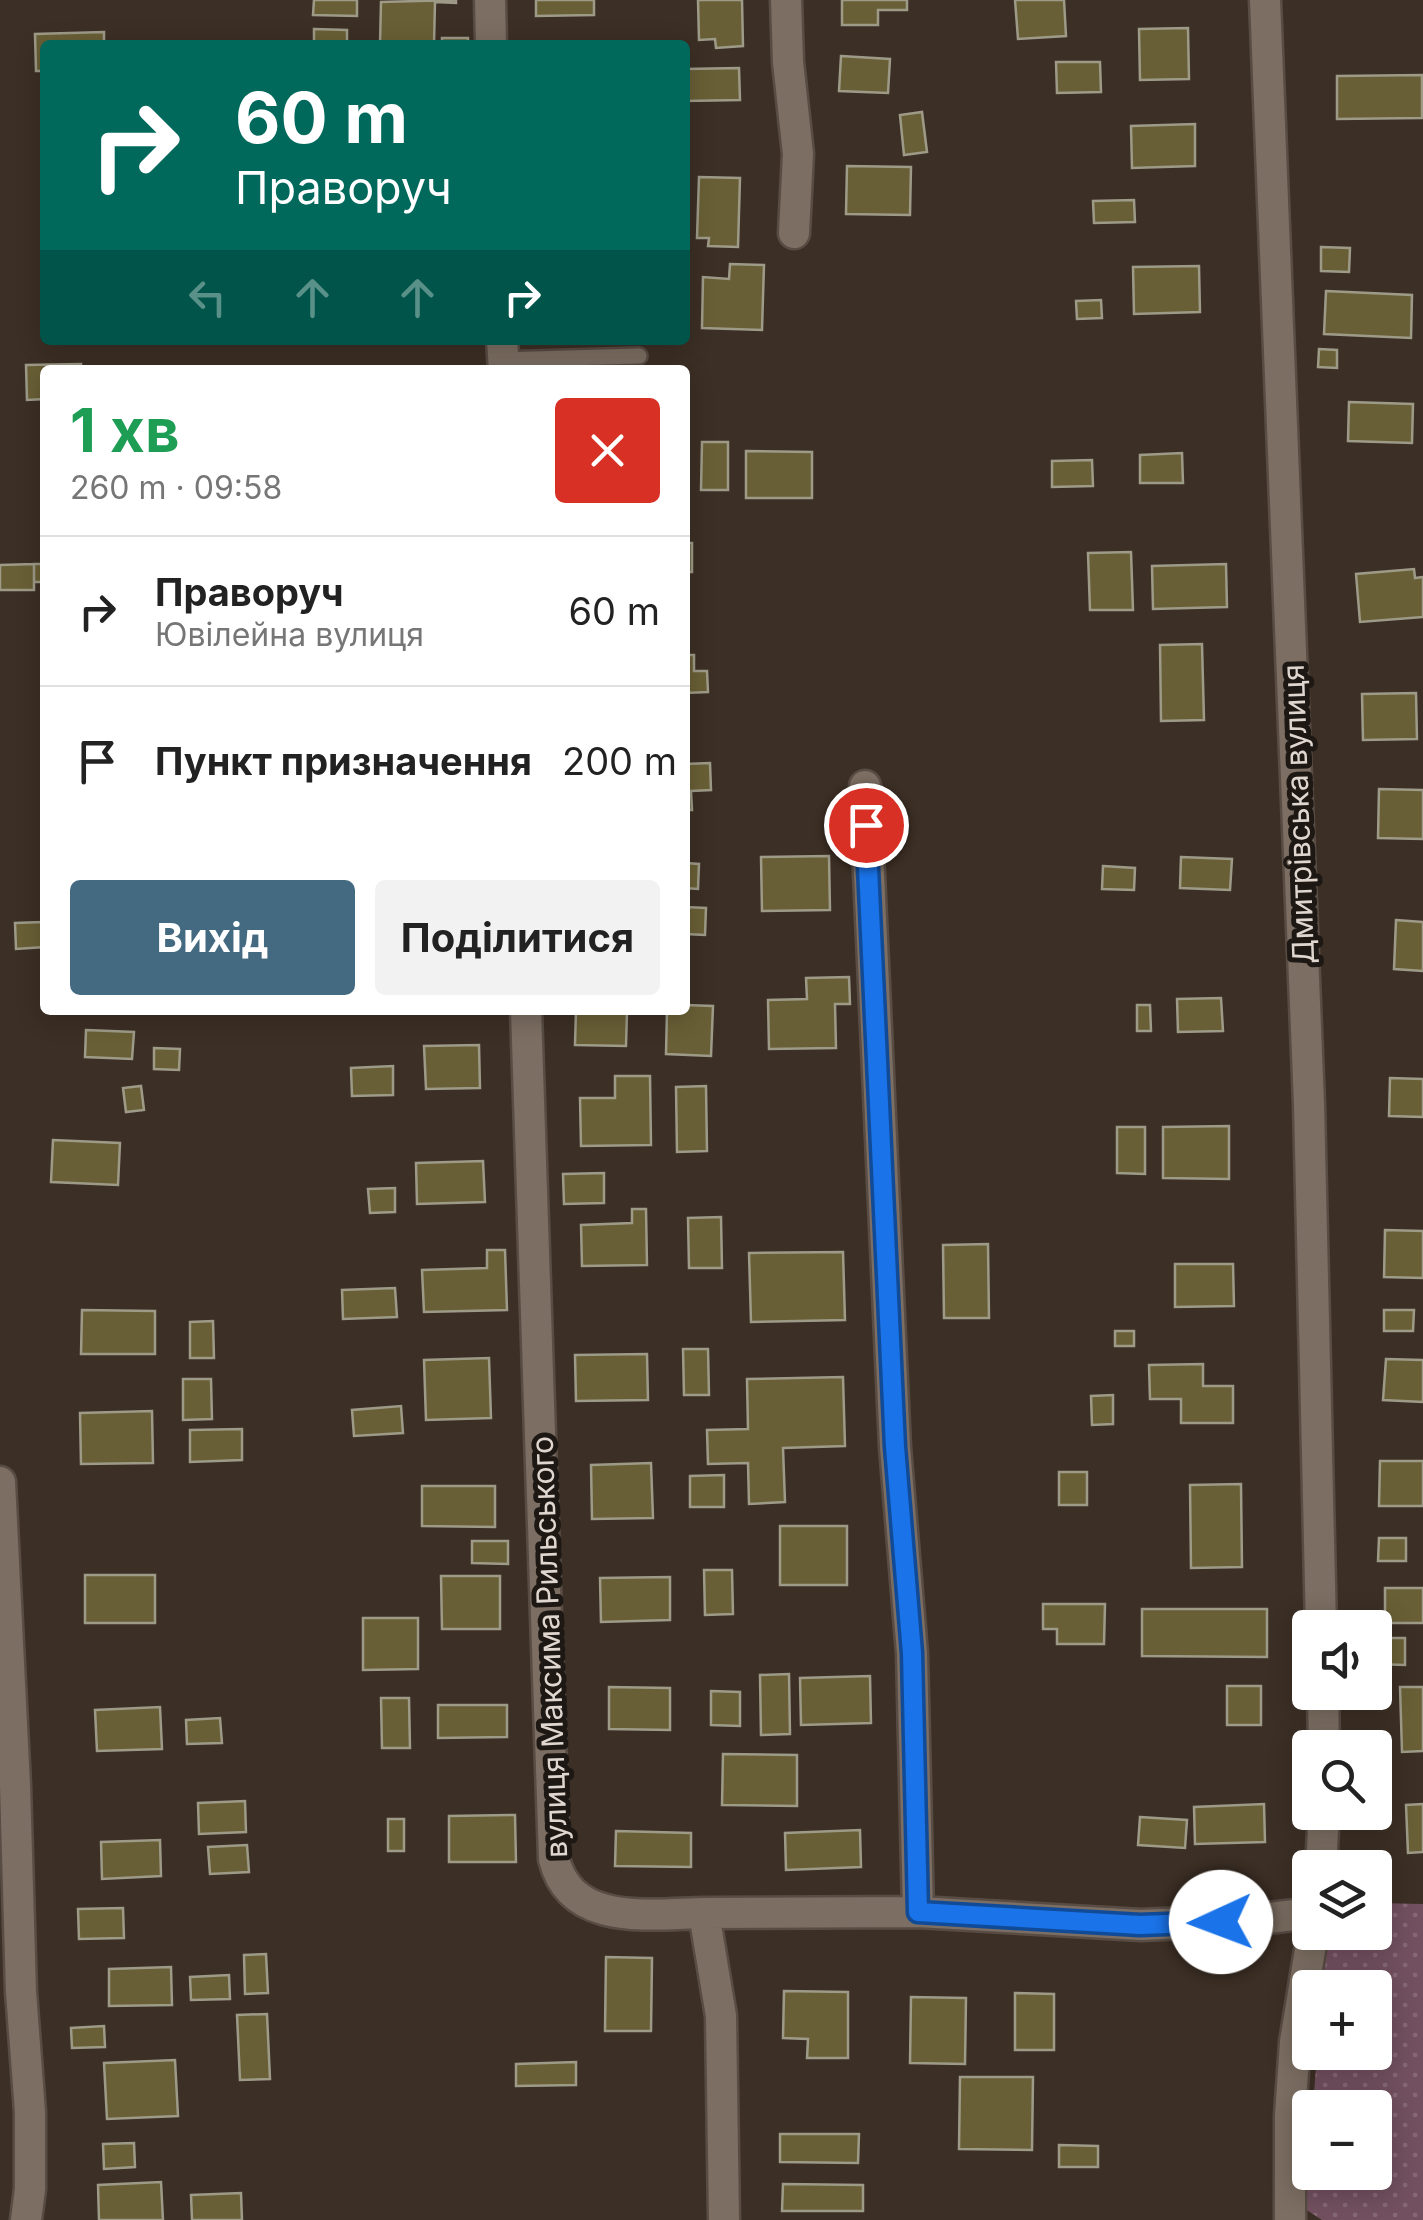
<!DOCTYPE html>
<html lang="uk">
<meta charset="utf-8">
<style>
body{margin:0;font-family:Inter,sans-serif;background:#f2f2f2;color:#222;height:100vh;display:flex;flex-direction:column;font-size:38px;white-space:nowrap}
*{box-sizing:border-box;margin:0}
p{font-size:32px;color:#767676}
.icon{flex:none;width:55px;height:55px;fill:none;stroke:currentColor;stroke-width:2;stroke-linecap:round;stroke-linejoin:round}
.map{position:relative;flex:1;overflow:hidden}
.sheet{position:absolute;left:40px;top:365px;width:650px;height:650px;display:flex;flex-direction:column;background:#fff;border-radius:10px;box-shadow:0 5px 25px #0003}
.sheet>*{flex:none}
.banner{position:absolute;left:40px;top:40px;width:650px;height:305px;border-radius:10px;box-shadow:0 5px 25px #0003;background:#00695c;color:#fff;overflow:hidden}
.buttons{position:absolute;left:1292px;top:1610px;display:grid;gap:20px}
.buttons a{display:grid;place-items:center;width:100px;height:100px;border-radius:10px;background:#fff;box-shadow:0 5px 25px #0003;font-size:50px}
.pin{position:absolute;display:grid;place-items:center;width:85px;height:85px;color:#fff;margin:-42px;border:5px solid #fff;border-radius:50%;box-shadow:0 2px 10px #0007}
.me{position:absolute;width:110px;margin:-55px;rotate:268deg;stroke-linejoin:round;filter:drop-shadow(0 0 8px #0008)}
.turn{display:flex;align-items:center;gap:35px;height:210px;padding:0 30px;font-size:45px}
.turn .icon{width:130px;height:130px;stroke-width:2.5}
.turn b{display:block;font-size:70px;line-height:85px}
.lanes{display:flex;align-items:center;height:95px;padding:0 30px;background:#0003;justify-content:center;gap:50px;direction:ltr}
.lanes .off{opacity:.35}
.round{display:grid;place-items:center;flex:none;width:105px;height:105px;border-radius:10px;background:#f2f2f2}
.overview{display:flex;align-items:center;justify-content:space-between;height:170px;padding:0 30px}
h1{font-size:60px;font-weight:700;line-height:75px;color:#1e9e55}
.cta{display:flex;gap:20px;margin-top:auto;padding:20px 30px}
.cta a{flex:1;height:115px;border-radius:10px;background:#436a80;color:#fff;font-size:40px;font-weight:700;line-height:115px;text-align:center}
.cta a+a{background:#f2f2f2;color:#222}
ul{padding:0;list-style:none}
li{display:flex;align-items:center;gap:30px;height:150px;padding:0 30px;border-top:2px solid #e0e0e0}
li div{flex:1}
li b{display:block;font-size:38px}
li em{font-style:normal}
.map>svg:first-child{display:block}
.grass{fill:url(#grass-dots)}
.building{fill:#695f36;stroke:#9e9a88;stroke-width:2.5}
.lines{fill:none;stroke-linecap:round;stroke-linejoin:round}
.service-casing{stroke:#584c44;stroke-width:20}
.minor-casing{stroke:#584c44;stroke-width:35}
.service{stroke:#7c6e62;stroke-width:15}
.minor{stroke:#7c6e62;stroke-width:30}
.route-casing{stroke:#114b97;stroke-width:25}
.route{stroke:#1a73e8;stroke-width:18}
.labels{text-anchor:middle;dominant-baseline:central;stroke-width:10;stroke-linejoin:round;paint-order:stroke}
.street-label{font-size:30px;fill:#dfd6d0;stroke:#1e1814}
</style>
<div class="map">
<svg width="1423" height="2220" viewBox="0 0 1423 2220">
<defs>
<pattern id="grass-dots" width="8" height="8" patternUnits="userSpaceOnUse" patternTransform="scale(2.5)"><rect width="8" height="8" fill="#72505f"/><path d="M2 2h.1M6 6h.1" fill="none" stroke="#866875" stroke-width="1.8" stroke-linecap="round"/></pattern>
</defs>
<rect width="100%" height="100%" fill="#3c2f25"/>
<path class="grass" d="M1375 1903 1423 1904V2220H1322L1305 2209 1310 2146V2172H1375V2108L1313 2107 1317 2053 1375 2052V1988L1321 1987 1325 1933 1375 1932Z"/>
<path class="building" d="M314 0H357V16L313 15Z
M456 0V3L435 2 434 45H380L381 2Z
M536 0H594V15L536 16Z
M698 0H742L743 46 716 48 715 39 699 40Z
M842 0H907V10H878V25H842Z
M1015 0H1064L1066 36 1018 39Z
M1188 28 1189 79 1140 80 1139 29Z
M314 29 347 30V45H314Z
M104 32V45H45V71H36L35 34Z
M442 38H468V45H442Z
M841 56 890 59 888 93 839 91Z
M1056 62H1100L1101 92 1057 93Z
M739 68 740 100 685 101V69Z
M1422 75V118L1337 119V76Z
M922 112 927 152 904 155 900 115Z
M1195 124V166L1132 168 1131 126Z
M847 166 911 167 910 215 846 214Z
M699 177 740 178 738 247 708 246 709 238H697Z
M1134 200 1135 222 1094 223 1093 201Z
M1321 247 1350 248 1349 272 1321 271Z
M730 264 764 265 762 330 702 328 703 277 729 279Z
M1199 266 1200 312 1134 314 1133 267Z
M1326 291 1412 295 1411 338 1324 334Z
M1101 300 1102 318 1077 319 1076 301Z
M1319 349 1337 350V368L1318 367Z
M81 364V370H45V399L27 400 26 365Z
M1349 402 1413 404 1412 443 1348 441Z
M702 442H728V490H701Z
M746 451 812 452V498H746Z
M1182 453 1183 483H1140V455Z
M1092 460 1093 486 1052 487V461Z
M685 543H692V572H685Z
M1131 552 1133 610H1090L1088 553Z
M34 564V590H0V565Z
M34 564H45V582H34Z
M1226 564 1227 607 1153 609 1152 566Z
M1414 569 1415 578 1423 577V617L1360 622 1356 574Z
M1202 644 1204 720 1161 721 1160 645Z
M685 655H694V671H707L708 692 685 693Z
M1416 693 1417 739 1363 740 1362 694Z
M710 763 711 790 691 791 692 810H685V764Z
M1379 789 1423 790V839L1378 838Z
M829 856 830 910 762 911 761 857Z
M1181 857 1232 859 1230 890 1180 888Z
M685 863 699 864 698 889 685 888Z
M1103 866 1135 868 1134 890 1102 889Z
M685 907 706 908 705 935 685 934Z
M1396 920 1423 922V971L1394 969Z
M43 922 45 947 16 949 15 923Z
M849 977 850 1004H835L836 1048 769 1049 768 1000 807 999 806 978Z
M1221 998 1223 1031 1178 1032 1177 999Z
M685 1005 713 1006 711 1056 666 1054 667 1010H685Z
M1137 1005H1150L1151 1031H1137Z
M576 1010 627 1011 626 1046 575 1045Z
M86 1030 134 1032 132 1059 85 1057Z
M479 1045 480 1088 426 1089 424 1046Z
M154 1048 180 1049 179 1070 154 1069Z
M393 1066V1095L352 1096 351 1068Z
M615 1076H650L651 1145 581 1146 580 1098H615Z
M1390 1078 1423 1079V1117L1389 1116Z
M141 1086 144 1110 126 1112 123 1088Z
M706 1086 707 1151 677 1152 676 1087Z
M1229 1126V1179L1163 1178V1127Z
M1117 1127H1145V1174L1117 1173Z
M53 1140 120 1143 118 1185 51 1182Z
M483 1161 485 1202 417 1204 416 1163Z
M604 1173V1203L564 1204 563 1174Z
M395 1188V1212L370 1213 368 1189Z
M632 1209H646L647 1265 582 1266 581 1225 632 1223Z
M721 1217 722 1268H689L688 1218Z
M1385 1230 1423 1231V1278L1384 1277Z
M988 1244 989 1318H944L943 1245Z
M487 1250H505L507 1310 424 1312 422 1270 487 1268Z
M843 1252 845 1320 751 1322 749 1253Z
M1175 1264H1233L1234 1306 1175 1307Z
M395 1288 397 1317 343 1319 342 1290Z
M82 1310 155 1311V1354H81Z
M1384 1310H1414L1413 1331H1384Z
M213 1321 214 1358H190V1322Z
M1115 1331H1134V1346H1115Z
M683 1349H708L709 1395H684Z
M647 1354 648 1400 576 1401 575 1355Z
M489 1358 491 1418 426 1420 424 1360Z
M1386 1359 1423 1360V1402L1383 1400Z
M1203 1364V1386H1233V1423H1181V1399H1150L1149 1365Z
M843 1377 845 1446 783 1448 785 1502 749 1504 748 1463 708 1464 707 1430 748 1429 747 1379Z
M183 1379H211L212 1419 183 1420Z
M1113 1395V1424L1092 1425 1091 1396Z
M401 1406 403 1433 354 1436 352 1410Z
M152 1411 153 1463 81 1464 80 1413Z
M242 1429V1460L190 1462V1430Z
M1380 1461H1423V1506H1379Z
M651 1463 653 1518 592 1519 591 1465Z
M1059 1472H1087V1505H1059Z
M724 1475V1507H690V1476Z
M1241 1484 1242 1567 1191 1568 1190 1485Z
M422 1486H495V1527L422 1526Z
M780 1526H847V1585H780Z
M1379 1538H1406V1561H1378Z
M472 1541H508V1564L472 1563Z
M704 1570H732L733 1614 705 1615Z
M85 1575H155V1623H85Z
M441 1576H500V1629H442Z
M670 1577V1620L601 1622 600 1578Z
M1385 1588H1423V1623H1385Z
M1043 1604H1105L1104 1644H1057V1629H1043Z
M1142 1609H1267V1657L1142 1656Z
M363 1618H418V1669L363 1670Z
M1375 1638H1405V1665L1375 1664Z
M789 1674 790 1734 761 1735 760 1675Z
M870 1676 871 1723 801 1725 800 1678Z
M1227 1686H1261V1725H1227Z
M609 1687 670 1688V1730L609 1729Z
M1400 1687H1423V1751L1402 1752Z
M711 1691 740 1692V1726L711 1725Z
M381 1698H409L410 1748H382Z
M438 1705H507V1737L438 1738Z
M160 1707 162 1749 97 1751 95 1710Z
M220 1718 222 1743 187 1744 186 1720Z
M723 1754 797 1755V1806L722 1805Z
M245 1801 246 1832 199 1834 198 1803Z
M1264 1804 1265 1842 1195 1844 1194 1807Z
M1423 1804V1852L1408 1853 1406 1805Z
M515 1815 516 1862H449V1816Z
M1140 1817 1187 1820 1185 1848 1138 1845Z
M388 1819H404V1851H388Z
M860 1830 861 1867 786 1870 785 1833Z
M616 1831 691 1833V1867L615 1866Z
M160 1840 161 1876 102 1879 101 1842Z
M247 1845 249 1872 210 1874 208 1847Z
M123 1908 124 1938 79 1939 78 1909Z
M266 1954 268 1993 245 1994 244 1955Z
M606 1957 652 1958 651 2031H605Z
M171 1967 172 2005 109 2006V1969Z
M229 1975 230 1999 191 2000 190 1977Z
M784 1991 848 1992V2058H807L808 2039 783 2038Z
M1015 1993 1054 1994V2050H1015Z
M911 1997 966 1998 965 2064 910 2063Z
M267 2014 270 2079 240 2080 237 2015Z
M104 2026 105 2047 72 2048 71 2028Z
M175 2060 178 2116 107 2119 104 2063Z
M576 2062V2085L516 2086V2064Z
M960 2077H1033L1032 2150 959 2149Z
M780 2134H859L858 2163 780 2162Z
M134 2143 135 2167 104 2169 103 2144Z
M1059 2145 1098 2146V2167H1059Z
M161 2182 163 2220H99L98 2185Z
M783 2184 863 2185V2211H782Z
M241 2193 242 2220H192L191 2195Z"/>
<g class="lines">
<defs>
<path id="service" d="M503 360 639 356"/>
<path id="minor" d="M490 0 491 45
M786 0 788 62 798 154 794 233
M1265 0 1309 1104 1321 1628
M502 340 504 370
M865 786 895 1447 912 1653 918 1912
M526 1010 554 1859C571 1927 649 1914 704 1913L721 2016 724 2220
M0 1482 15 1785 21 1992 30 2112V2189L26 2220
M1323 1692 1324 1748
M1321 1868 1324 1812
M704 1913 918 1912 1141 1925 1252 1920 1310 1913
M1290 2220V2116L1295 2042 1313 1932"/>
</defs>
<use href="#service" class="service-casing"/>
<use href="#minor" class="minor-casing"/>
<use href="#service" class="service"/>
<use href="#minor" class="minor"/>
</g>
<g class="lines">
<defs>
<path id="route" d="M866 825 895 1447 912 1653 918 1912 1140 1925 1221 1922"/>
</defs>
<use href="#route" class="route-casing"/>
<use href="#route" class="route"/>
</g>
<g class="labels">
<g class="street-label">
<text transform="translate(1298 814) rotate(-92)">Дмитрівська вулиця</text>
<text transform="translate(549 1647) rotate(-92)">вулиця Максима Рильського</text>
</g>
</g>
</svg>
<div class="buttons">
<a><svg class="icon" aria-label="sound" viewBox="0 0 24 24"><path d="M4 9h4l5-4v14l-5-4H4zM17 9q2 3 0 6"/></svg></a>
<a><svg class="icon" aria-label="search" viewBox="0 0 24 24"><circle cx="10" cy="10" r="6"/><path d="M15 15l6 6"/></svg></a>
<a><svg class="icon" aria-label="layers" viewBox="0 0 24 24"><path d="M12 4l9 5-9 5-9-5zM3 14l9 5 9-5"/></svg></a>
<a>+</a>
<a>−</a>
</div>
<div class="pin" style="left:866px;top:825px;background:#d93025"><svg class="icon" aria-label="arrive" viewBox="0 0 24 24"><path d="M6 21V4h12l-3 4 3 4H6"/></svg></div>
<svg class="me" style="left:1221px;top:1922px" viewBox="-20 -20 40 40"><circle r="19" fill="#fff"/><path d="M0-13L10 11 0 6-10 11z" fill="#1a73e8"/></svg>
<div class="banner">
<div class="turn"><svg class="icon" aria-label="right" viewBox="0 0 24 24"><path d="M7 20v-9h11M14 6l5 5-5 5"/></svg><div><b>60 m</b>Праворуч</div></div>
<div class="lanes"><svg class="icon off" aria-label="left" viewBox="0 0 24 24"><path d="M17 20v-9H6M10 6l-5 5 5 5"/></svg><svg class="icon off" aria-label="ahead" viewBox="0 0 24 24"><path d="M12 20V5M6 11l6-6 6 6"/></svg><svg class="icon off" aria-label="ahead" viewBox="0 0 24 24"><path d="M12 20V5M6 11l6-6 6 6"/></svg><svg class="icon" aria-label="right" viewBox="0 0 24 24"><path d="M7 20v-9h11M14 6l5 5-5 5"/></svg></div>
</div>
<section class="sheet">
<div class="overview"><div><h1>1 хв</h1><p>260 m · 09:58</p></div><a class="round" style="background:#d93025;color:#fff"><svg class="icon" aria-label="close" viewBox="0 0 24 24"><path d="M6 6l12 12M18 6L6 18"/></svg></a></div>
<ul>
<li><svg class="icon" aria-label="right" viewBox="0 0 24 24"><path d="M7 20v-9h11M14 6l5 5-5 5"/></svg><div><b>Праворуч</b><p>Ювілейна вулиця</p></div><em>60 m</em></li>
<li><svg class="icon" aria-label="arrive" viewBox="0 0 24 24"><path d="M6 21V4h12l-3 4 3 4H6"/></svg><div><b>Пункт призначення</b></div><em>200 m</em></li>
</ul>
<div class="cta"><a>Вихід</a><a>Поділитися</a></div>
</section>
</div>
